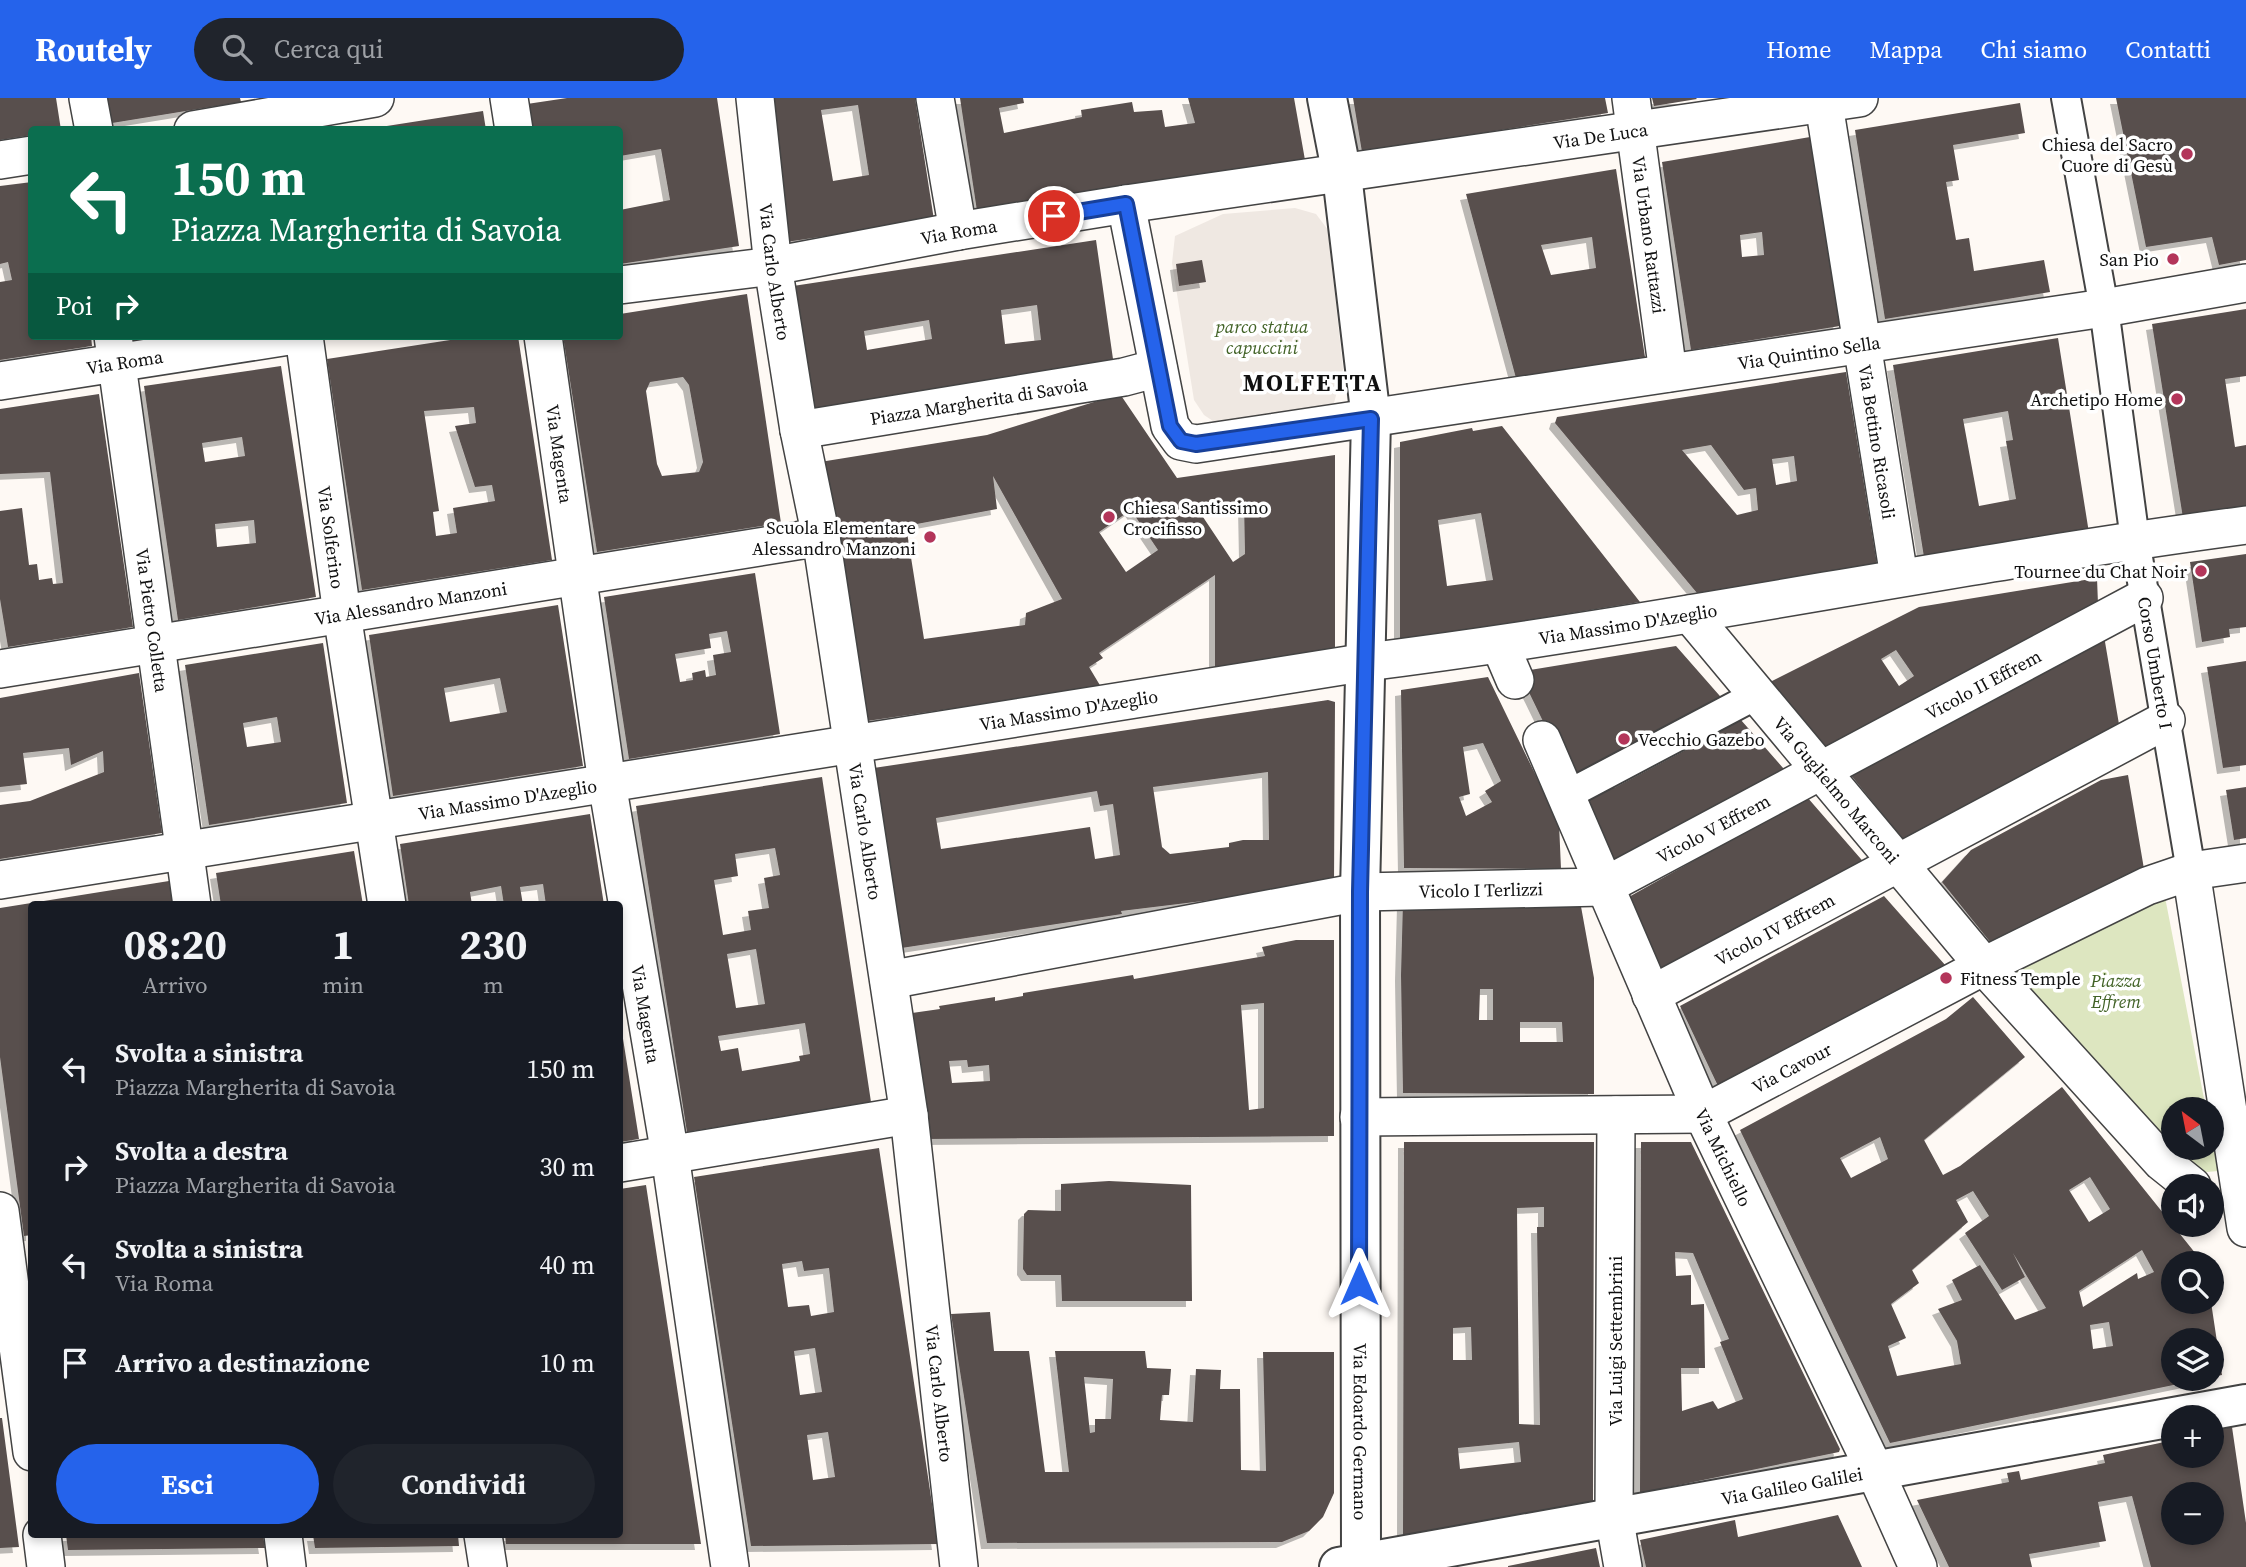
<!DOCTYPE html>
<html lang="it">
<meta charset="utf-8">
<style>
body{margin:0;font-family:"Source Serif 4",serif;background:#20242c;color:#f1f3f6;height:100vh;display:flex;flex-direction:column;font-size:26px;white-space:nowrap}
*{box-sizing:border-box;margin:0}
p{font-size:23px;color:#9ea1a6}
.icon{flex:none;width:38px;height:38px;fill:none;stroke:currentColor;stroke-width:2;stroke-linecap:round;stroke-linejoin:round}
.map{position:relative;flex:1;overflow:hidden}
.details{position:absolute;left:28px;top:803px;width:595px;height:637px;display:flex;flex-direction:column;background:#171b24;border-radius:7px;box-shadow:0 4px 10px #0003}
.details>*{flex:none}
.hud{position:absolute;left:28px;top:28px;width:595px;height:214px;border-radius:7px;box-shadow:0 4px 10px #0003;background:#0b6e4f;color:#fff;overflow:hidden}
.needle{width:46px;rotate:328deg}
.controls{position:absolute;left:2161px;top:999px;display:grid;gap:14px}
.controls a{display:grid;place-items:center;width:63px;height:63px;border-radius:50%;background:#171b24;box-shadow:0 4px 10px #0003;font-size:35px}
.pin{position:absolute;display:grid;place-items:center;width:60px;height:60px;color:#fff;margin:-30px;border:4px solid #fff;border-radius:50%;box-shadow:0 2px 7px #0007}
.me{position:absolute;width:77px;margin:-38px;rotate:0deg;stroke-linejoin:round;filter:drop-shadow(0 0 5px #0008)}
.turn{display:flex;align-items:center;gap:24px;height:147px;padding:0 28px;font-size:32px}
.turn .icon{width:91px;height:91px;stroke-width:2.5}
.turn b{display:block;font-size:49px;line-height:60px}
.then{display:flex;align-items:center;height:66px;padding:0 28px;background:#0003;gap:14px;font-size:26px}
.eta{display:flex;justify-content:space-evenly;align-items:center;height:119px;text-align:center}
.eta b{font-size:42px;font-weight:700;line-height:49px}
.action{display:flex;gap:14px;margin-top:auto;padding:14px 28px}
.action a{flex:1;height:80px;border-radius:42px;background:#2563eb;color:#fff;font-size:28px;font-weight:700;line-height:80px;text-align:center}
.action a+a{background:#20242c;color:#f1f3f6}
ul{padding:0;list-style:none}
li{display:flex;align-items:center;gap:21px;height:98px;padding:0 28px}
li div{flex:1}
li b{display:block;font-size:26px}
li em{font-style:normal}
header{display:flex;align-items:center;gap:42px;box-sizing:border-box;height:98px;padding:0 35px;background:#2563eb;color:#fff}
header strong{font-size:33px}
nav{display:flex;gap:38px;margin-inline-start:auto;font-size:24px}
.search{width:490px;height:63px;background:#20242c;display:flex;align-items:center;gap:18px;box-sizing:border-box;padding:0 24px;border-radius:38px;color:#9ea1a6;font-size:26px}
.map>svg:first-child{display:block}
.green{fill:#dde6c0}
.plaza{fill:#efe8e2}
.building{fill:#584f4d;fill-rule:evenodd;filter:url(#shadow)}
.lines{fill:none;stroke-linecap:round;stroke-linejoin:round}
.pedestrian-casing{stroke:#434343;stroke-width:32}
.minor-casing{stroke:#434343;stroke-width:40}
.tertiary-casing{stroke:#434343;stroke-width:42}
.pedestrian{stroke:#fff;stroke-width:28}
.minor{stroke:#fff;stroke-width:37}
.tertiary{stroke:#fff;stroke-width:38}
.route-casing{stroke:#184099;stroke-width:18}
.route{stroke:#2563eb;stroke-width:12}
.poi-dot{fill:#b3355a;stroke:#fff;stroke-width:2.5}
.labels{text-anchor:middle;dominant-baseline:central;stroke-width:7;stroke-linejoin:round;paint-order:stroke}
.street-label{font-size:18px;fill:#101010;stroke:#fff}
.poi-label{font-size:18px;fill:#101010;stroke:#fff;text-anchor:end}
.park-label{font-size:18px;font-style:italic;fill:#416226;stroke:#fff}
.district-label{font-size:24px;font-weight:bold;letter-spacing:2px;fill:#101010;stroke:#fff}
</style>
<header>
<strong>Routely</strong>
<div class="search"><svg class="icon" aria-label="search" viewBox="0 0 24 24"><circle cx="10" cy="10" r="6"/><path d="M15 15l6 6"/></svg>Cerca qui</div>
<nav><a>Home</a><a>Mappa</a><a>Chi siamo</a><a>Contatti</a></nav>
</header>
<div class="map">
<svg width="2246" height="1469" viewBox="0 0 2246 1469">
<defs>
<filter id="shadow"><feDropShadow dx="-6" dy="6" stdDeviation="0" flood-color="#0004"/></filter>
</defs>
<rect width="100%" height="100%" fill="#fef9f4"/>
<path class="green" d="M2165 799 2206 1011 2174 1012V1050H2212V1040L2218 1073 2196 1075 2003 870Z"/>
<path class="plaza" d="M1295 110 1316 116 1328 132 1343 271 1334 305 1219 327 1204 317 1194 302 1172 165 1175 138 1223 116Z"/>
<path class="building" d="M0 0H56L61 32H32V37L0 42Z
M102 0H240L241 4 106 26Z
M567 0H717L739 148 620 166V112L670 102 661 51 620 58V32H531L527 6Z
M764 0H915L934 122 786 144ZM858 7 869 77 833 83 821 12Z
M960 0H1023L1024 5 999 10 1004 35 1082 19 1081 12 1132 4 1134 14 1162 12 1165 29 1195 25 1188 0H1294L1305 62 977 113Z
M1353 0H1605L1608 15 1362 54Z
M1652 0H1696L1697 1 1654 8Z
M2116 0H2246V162L2219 167 2212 139 2146 149Z
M2020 5 2025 35 1953 47 1959 82 1946 84 1956 142 1969 140 1974 173 2044 162 2050 194 1885 221 1855 32Z
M483 13 486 32H374V30Z
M1810 39 1840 228 1691 252 1662 64ZM1762 134 1764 157 1742 159 1740 137Z
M1616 71 1645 259 1516 280 1466 96ZM1592 139 1596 170 1551 177 1541 147Z
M32 84V238H91L92 248 0 262V184L12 182 8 164 0 166V88Z
M1096 142 1114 268 813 316 793 188ZM1037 207 1041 242 1005 246 1001 212ZM929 222 932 241 867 252 864 233Z
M1202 162 1206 184 1179 188 1176 166Z
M747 196 781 425 597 454 563 238H620V216ZM683 279 689 287 703 364 699 374 662 378 657 366 646 293 650 284Z
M2246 211V278L2225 281 2235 349 2246 347V410L2183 420 2152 226Z
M476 238H518L552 462 362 492 327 261ZM474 309 476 325 455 328 475 389 492 387 495 403 453 410 457 435 436 438 433 414 439 413 424 313Z
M2058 240 2089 435 1924 459 1893 267ZM2008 313 2013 342 2006 343 2016 401 1979 408 1963 321Z
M281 268 316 499 178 522 144 288ZM242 339 245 358 205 364 202 345ZM254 422 256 445 217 449 215 426Z
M1846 274 1877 466 1697 495 1555 325 1557 319ZM1711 347 1744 392 1756 390 1758 412 1737 417 1682 352ZM1794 358 1797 383 1776 387 1772 361Z
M99 296 133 529 8 549 0 501V413L22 410 29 467 37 466 39 482 52 480 53 486 63 485 50 374 0 376V311Z
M1120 296 1177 380 1335 357V553L1215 569V477L1099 555 1103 560 1089 569 1101 589 860 624 820 364 987 337ZM993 378 1062 501 1026 515 1025 527 924 541 906 428 997 411ZM1244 404 1245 456 1233 464 1197 410ZM1131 412 1158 452 1126 474 1099 434Z
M1502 328 1640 504 1400 543V344L1472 330 1473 333ZM1481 415 1493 482 1447 488 1438 422Z
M2246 456V529L2229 531 2230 539 2202 544 2190 464Z
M755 475 780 636 629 661 604 499ZM727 533 731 554 713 557 716 577 706 579 705 572 692 575 693 582 680 584 675 556 711 550 709 536Z
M2097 480 2098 506 1833 659 1770 584 1919 509ZM1896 552 1914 578 1899 588 1881 561Z
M558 507 583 668 393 698 369 537ZM500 580 507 614 450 624 444 590Z
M2104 538 2121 638 1909 749 1850 676Z
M323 545 347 705 209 727 185 567ZM277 619 281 644 247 649 243 625Z
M1676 548 1791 679 1616 774 1523 582 1530 572ZM1702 618 1712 638 1614 690 1603 670Z
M2246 563V667L2223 670 2207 569Z
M139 575 162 735 0 761V707L30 703 104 674 103 653 71 667 69 650 23 655 27 686 0 689V600Z
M1488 579 1559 725 1561 771 1404 770 1401 592ZM1483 645 1501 683 1485 693 1492 704 1466 718 1459 699 1470 696 1463 649Z
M1328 602 1335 604 1334 787 1121 813 1122 816 895 851 867 671ZM1268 674 1269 742H1243L1229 745V749L1170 756 1162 749 1153 689ZM1097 693 1100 708 1113 706 1120 757 1095 761 1090 729 941 751 936 720Z
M2128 677 2144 771 1991 845 1942 784 1971 752 2101 682Z
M822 679 871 1004 687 1034 636 708ZM775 750 780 777 764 780 769 810 748 813 751 832 723 837 714 782 738 778 735 756ZM756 851 765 906 736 910 727 856ZM805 925 810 956 799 958 800 963 742 973 738 950 721 953 718 938Z
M2246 689V740L2234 742 2226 692Z
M1807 699 1867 768 1664 875 1627 800Z
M590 716 604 807H546L543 786 520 789 523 807H504L501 788 470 794 472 807H409L400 746Z
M354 753 363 807H221L216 775Z
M169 783 173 807H32V1137L24 1138 0 959V810Z
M1884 798 1946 868 1719 990 1680 908Z
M1403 803H1580L1594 880V996L1403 995 1401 877ZM1480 891H1493V922H1479ZM1520 924H1562L1563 944H1520Z
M1296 842H1334V1038L924 1041 905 916 940 911 939 908 995 899V903L1023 898V895L1133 877 1134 881 1265 858 1262 849ZM1264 905V1010L1249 1012 1241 907ZM967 962 968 969 989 967 990 983 952 985 949 963Z
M1973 899 2025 959 1924 1042 1943 1077 1960 1068 2062 989 2204 1166H2174V1204H2211L2222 1277 2212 1279V1242H2174V1281L2198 1282 1890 1345 1740 1032 1946 921ZM1880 1039 1888 1061 1851 1080 1840 1060ZM2090 1079 2110 1111 2089 1124 2069 1092ZM1973 1093 1989 1118 1965 1135 2002 1192 2025 1179 2013 1155 2046 1210 2015 1222 1980 1167 1952 1182 1962 1202 1938 1211 1957 1243 1961 1266 1897 1278 1888 1248 1906 1240 1891 1206 1919 1185 1912 1172 1968 1124 1956 1102ZM2142 1152 2154 1174 2138 1181 2137 1175 2083 1209 2079 1193ZM2109 1224 2113 1248 2093 1251 2090 1227Z
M620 922 639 1041 620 1044Z
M1404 1044H1594L1593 1403 1403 1440ZM1544 1109V1129H1537L1540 1327 1519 1326 1517 1110ZM1471 1229 1472 1262H1453V1230ZM1519 1344 1521 1364 1460 1371 1458 1350Z
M1641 1044H1691L1840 1351 1839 1354 1640 1395ZM1675 1154 1693 1155 1729 1241 1720 1244 1743 1301 1718 1311 1713 1303 1682 1313 1681 1270H1705L1704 1206 1691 1207V1177L1676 1178Z
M879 1050 938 1446 751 1448 694 1079ZM802 1163 804 1173 829 1170 834 1214 811 1218 809 1207 788 1209 782 1166ZM815 1250 822 1294 800 1297 794 1253ZM828 1334 835 1379 813 1382 807 1337Z
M1109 1083 1191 1087 1192 1203H1062L1061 1177H1027L1023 1171 1024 1116 1028 1112 1061 1113V1086Z
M646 1087 701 1446H506L505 1437H620V1091Z
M990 1214 994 1253H1029L1045 1374H1069L1055 1253H1145L1147 1270 1171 1271 1169 1297H1162L1160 1322 1193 1324 1196 1271 1221 1272 1220 1291H1240L1241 1372 1266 1373 1263 1254H1334V1395L1323 1419 1309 1433 1282 1444 987 1445 951 1216ZM1084 1279 1113 1281 1111 1321H1095V1334L1090 1335Z
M0 1320H2L19 1449 0 1450Z
M2232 1329 2246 1425V1469H2151L2132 1398 2098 1404 2106 1443 2029 1456 2032 1469H1949L1917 1402 2009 1384 2007 1375 2019 1373 2021 1382 2105 1365 2103 1357 2174 1342V1358H2212V1333ZM2174 1396H2212V1435H2174Z
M1838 1417 1862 1469H1646L1640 1442 1735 1422 1738 1439Z
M66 1437H263L265 1450 68 1452Z
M313 1437H458L459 1448 315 1450Z
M1596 1450 1600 1469H1508V1468Z"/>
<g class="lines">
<defs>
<g id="pedestrian">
<path id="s1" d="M2066 0 2104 210 2135 442 2191 773"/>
<path d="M1565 698 1758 596"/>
</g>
<g id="minor">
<path d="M88 0 94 32"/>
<path d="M509 0 514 32"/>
<path id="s2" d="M755 0 773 168 799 332 821 439 909 1017 959 1469"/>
<path d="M935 0 958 133"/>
<path id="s3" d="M1631 0 1668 275"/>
<path id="s4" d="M1823 0 1899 479"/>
<path d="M193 32 375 0"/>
<path d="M0 62 32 57"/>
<path id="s5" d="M1126 106 1170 328 1181 343 1196 346 2104 210 2246 185"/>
<path id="s6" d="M620 187 773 168 958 133 1126 106 1859 0"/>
<path id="s7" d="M113 238 192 807"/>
<path id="s8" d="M304 238 342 516 387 807"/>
<path id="s9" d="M543 238 607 685 670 1057 730 1469"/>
<path id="s10" d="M0 283 289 238"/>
<path id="s11" d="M799 332 1124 279 1158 270"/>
<path id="s12" d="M1690 516 1984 868 2162 1064 2192 1088"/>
<path d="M1500 547 1515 582"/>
<path id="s13" d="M0 571 821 439"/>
<path id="s14" d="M1542 642 1703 1016 1874 1371 1918 1469"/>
<path d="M2191 773 2246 1130"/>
<path id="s15" d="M0 782 1367 564C1661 527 1952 466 2246 427"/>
<path id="s16" d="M889 882 1360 794 1603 789 2144 500"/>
<path id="s17" d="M1651 897 2166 622"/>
<path d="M1616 1017 1614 1418 1623 1469"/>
<path id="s18" d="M1359 1019 1703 1016 1984 868 2147 788 2191 773 2246 765"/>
<path d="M620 1065 909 1017"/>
<path d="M0 1113 32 1354"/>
<path d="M42 1437 46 1469"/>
<path d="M283 1437 287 1469"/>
<path d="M483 1437 488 1469"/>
</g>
<g id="tertiary">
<path id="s19" d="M1327 0 1342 77 1371 321 1360 794 1361 1465"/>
<path id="s20" d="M1339 1469 2246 1306"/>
</g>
</defs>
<use href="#pedestrian" class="pedestrian-casing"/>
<use href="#minor" class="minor-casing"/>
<use href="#tertiary" class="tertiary-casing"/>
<use href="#pedestrian" class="pedestrian"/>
<use href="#minor" class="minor"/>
<use href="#tertiary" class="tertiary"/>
</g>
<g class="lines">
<defs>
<path id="route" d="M1054 118 1126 106 1170 328 1181 343 1196 346 1371 321 1360 794 1359 1186"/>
</defs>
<use href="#route" class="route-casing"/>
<use href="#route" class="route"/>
</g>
<g class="poi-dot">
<circle cx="2187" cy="56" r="7"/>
<circle cx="2173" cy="161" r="7"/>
<circle cx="2177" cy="301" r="7"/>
<circle cx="1109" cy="419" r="7"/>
<circle cx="930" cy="439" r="7"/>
<circle cx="2201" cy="473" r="7"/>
<circle cx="1624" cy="641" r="7"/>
<circle cx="1946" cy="880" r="7"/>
</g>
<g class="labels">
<g class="street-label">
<text stroke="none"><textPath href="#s6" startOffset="992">Via De Luca</textPath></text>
<text stroke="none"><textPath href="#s6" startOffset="343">Via Roma</textPath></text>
<text stroke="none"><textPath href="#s3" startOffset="138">Via Urbano Rattazzi</textPath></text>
<text stroke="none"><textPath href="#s2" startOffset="175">Via Carlo Alberto</textPath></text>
<text stroke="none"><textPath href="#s5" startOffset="880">Via Quintino Sella</textPath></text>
<text stroke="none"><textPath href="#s10" startOffset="126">Via Roma</textPath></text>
<text stroke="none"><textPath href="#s11" startOffset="182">Piazza Margherita di Savoia</textPath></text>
<text stroke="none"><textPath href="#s4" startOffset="348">Via Bettino Ricasoli</textPath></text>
<text stroke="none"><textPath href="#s9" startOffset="119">Via Magenta</textPath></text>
<text stroke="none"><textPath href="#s8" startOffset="203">Via Solferino</textPath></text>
<text stroke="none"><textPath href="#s13" startOffset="416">Via Alessandro Manzoni</textPath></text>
<text stroke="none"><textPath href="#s7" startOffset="287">Via Pietro Colletta</textPath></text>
<text stroke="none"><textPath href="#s15" startOffset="1648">Via Massimo D'Azeglio</textPath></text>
<text stroke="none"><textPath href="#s1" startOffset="572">Corso Umberto I</textPath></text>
<text stroke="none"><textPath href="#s16" startOffset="1153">Vicolo II Effrem</textPath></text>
<text stroke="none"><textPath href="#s15" startOffset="1082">Via Massimo D'Azeglio</textPath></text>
<text stroke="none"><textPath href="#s12" startOffset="229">Via Guglielmo Marconi</textPath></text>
<text stroke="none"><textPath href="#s15" startOffset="514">Via Massimo D'Azeglio</textPath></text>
<text stroke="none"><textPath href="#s16" startOffset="847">Vicolo V Effrem</textPath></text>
<text stroke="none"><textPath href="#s2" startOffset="742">Via Carlo Alberto</textPath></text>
<text stroke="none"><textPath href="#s16" startOffset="600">Vicolo I Terlizzi</textPath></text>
<text stroke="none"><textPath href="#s17" startOffset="140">Vicolo IV Effrem</textPath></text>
<text stroke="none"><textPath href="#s9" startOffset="686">Via Magenta</textPath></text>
<text stroke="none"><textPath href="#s18" startOffset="444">Via Cavour</textPath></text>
<text stroke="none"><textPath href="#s14" startOffset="455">Via Michiello</textPath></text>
<text transform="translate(1615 1243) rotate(-90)">Via Luigi Settembrini</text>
<text stroke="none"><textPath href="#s2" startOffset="1309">Via Carlo Alberto</textPath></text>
<text stroke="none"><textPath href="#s19" startOffset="1337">Via Edoardo Germano</textPath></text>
<text stroke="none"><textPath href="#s20" startOffset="460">Via Galileo Galilei</textPath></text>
</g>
<g class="poi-label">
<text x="2173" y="46">Chiesa del Sacro<tspan x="2173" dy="21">Cuore di Gesù</tspan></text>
<text x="2159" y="161">San Pio</text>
<text x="2163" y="301">Archetipo Home</text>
<text x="1123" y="409" text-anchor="start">Chiesa Santissimo<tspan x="1123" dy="21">Crocifisso</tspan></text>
<text x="916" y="429">Scuola Elementare<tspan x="916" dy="21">Alessandro Manzoni</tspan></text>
<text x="2187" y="473">Tournee du Chat Noir</text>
<text x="1638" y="641" text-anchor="start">Vecchio Gazebo</text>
<text x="1960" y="880" text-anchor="start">Fitness Temple</text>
</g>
<g class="park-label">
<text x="1262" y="228">parco statua<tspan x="1262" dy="21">capuccini</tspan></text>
<text x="2116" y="882">Piazza<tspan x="2116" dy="21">Effrem</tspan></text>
</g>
<g class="district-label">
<text x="1313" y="284">MOLFETTA</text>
</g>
</g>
</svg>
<div class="controls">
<a><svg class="needle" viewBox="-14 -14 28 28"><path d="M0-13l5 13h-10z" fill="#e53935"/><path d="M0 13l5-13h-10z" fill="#9ea1a6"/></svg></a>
<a><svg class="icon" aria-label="sound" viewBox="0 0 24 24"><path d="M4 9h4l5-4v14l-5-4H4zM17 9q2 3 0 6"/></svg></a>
<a><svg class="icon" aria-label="search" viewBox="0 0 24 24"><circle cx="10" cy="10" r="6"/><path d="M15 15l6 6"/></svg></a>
<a><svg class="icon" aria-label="layers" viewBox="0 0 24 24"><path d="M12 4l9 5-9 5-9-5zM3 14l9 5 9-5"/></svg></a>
<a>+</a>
<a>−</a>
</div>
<div class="pin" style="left:1054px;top:118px;background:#d93025"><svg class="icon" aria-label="arrive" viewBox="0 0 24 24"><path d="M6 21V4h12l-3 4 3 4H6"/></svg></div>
<svg class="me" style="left:1359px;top:1186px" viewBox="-20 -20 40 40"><path d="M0-17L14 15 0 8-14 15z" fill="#2563eb" stroke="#fff" stroke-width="4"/></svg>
<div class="hud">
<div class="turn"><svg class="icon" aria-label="left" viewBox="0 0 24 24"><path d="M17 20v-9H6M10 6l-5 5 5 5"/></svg><div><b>150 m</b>Piazza Margherita di Savoia</div></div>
<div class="then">Poi<svg class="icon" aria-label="right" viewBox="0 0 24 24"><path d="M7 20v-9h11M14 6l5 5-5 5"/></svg></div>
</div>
<section class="details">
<div class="eta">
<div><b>08:20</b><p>Arrivo</p></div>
<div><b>1</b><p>min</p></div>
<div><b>230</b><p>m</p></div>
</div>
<ul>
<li><svg class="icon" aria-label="left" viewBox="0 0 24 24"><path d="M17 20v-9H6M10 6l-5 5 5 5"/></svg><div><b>Svolta a sinistra</b><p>Piazza Margherita di Savoia</p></div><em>150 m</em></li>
<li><svg class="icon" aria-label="right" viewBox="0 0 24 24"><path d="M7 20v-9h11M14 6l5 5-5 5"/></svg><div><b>Svolta a destra</b><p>Piazza Margherita di Savoia</p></div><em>30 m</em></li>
<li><svg class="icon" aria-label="left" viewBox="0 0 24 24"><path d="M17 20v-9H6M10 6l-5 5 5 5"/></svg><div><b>Svolta a sinistra</b><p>Via Roma</p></div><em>40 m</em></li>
<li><svg class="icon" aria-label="arrive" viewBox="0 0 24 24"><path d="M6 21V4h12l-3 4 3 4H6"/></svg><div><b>Arrivo a destinazione</b></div><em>10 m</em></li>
</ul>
<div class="action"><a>Esci</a><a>Condividi</a></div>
</section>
</div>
